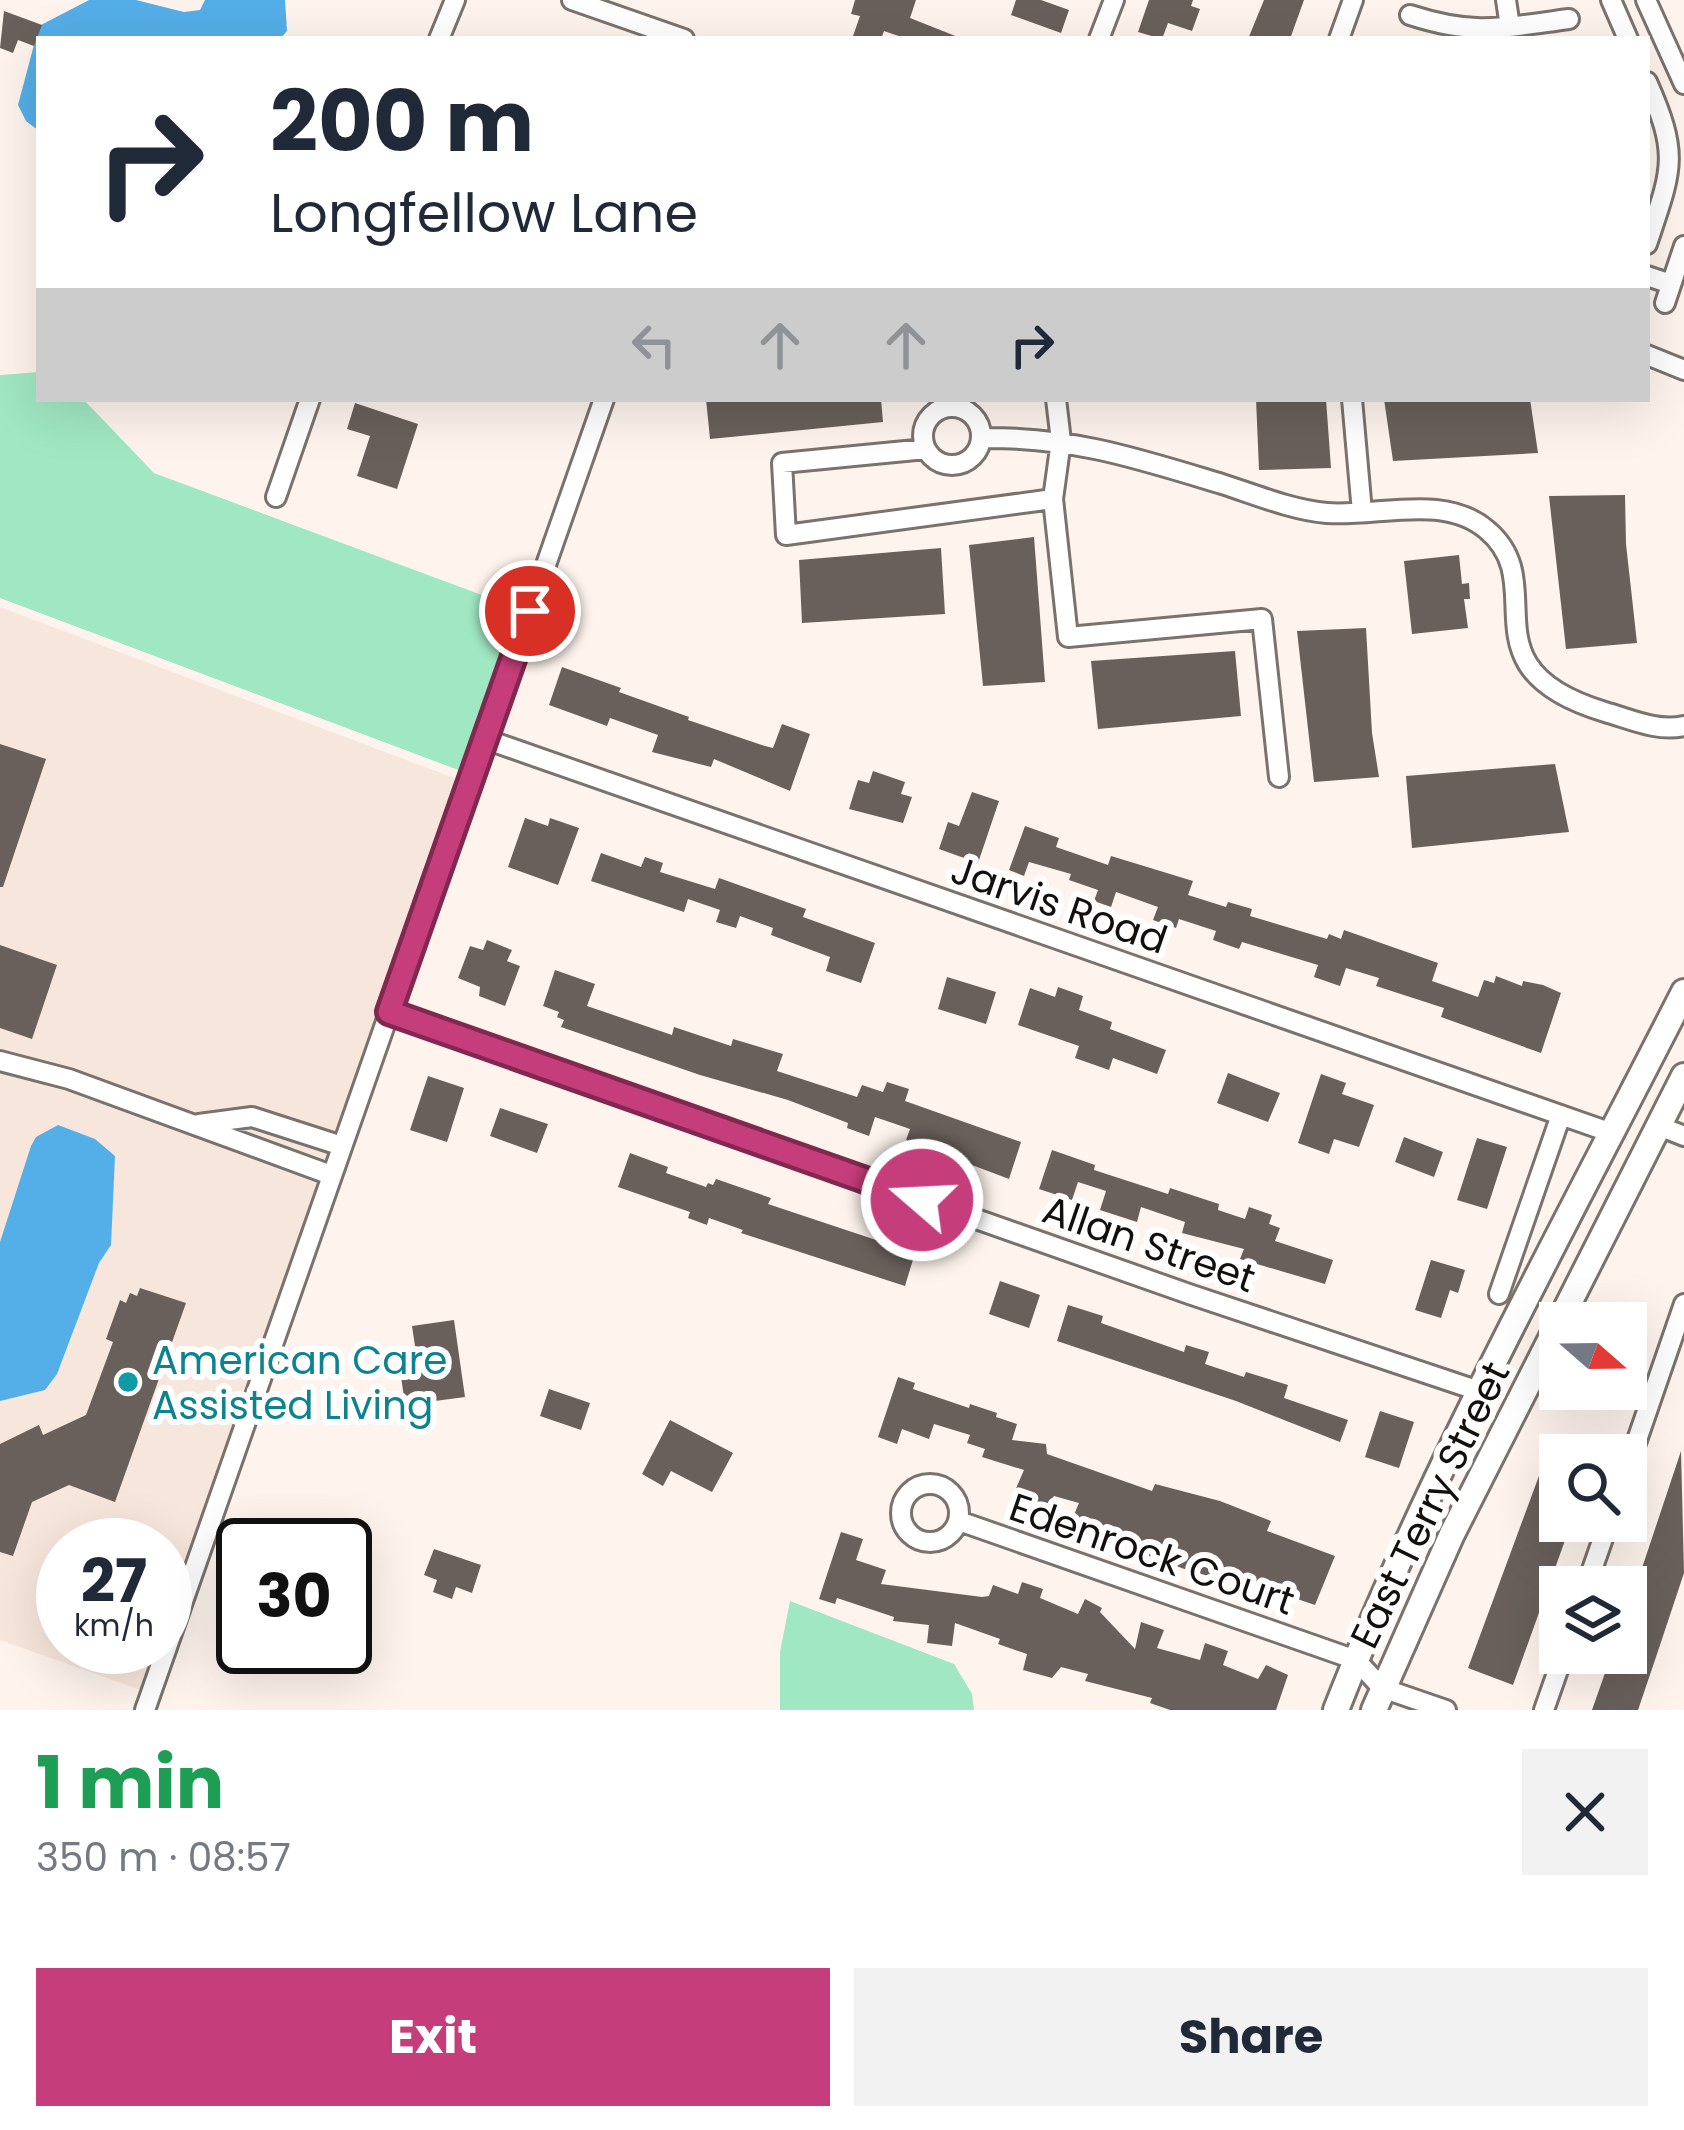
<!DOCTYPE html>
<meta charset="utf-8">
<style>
body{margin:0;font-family:Poppins,sans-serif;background:#f2f2f3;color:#1f2937;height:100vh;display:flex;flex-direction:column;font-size:45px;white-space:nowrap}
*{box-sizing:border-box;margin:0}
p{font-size:39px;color:#747a83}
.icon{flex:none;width:66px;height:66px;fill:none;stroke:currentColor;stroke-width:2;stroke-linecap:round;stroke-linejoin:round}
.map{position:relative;height:1710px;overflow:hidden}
.details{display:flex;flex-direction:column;background:#fff;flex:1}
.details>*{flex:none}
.hud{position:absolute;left:36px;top:36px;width:1614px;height:366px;border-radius:0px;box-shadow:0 12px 48px #0002;background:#fff;color:#1f2937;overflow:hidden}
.needle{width:78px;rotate:110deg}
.controls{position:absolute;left:1539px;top:1302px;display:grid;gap:24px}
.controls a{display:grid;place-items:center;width:108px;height:108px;border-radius:0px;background:#fff;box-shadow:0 12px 48px #0002;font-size:60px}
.speed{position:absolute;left:36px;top:1518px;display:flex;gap:24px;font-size:60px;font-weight:700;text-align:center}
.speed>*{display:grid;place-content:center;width:156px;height:156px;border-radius:50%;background:#fff;box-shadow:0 12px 48px #0002;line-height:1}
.speed small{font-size:30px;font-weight:400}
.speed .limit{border:6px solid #111;border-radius:18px;background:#fff;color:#111}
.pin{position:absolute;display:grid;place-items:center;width:102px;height:102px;color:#fff;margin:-51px;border:6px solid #fff;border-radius:50%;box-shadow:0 3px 12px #0007}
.me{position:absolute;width:132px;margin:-66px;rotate:289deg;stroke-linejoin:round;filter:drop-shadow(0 0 9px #0008)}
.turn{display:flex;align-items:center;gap:42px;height:252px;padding:0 36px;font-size:54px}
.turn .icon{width:156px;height:156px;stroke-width:2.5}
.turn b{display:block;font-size:84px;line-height:102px}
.lanes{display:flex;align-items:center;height:114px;padding:0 36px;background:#0003;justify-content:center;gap:60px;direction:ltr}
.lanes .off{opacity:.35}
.round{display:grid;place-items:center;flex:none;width:126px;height:126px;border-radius:0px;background:#f2f2f3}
.overview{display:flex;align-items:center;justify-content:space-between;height:204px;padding:0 36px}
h1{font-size:72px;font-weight:700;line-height:90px;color:#1e9e55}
.cta{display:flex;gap:24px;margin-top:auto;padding:24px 36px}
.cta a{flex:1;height:138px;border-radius:0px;background:#c53d7a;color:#fff;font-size:48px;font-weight:700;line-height:138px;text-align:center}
.cta a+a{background:#f2f2f3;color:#1f2937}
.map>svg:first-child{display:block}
.built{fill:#f7e6db}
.green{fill:#a0e7c3}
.water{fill:#54aee7}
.building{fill:#69605b}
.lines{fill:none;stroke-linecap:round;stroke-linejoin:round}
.minor-casing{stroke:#7a726c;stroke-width:24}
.tertiary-casing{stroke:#7a726c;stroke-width:30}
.minor{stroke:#fff;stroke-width:18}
.tertiary{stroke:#fff;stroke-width:24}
.route-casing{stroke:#80284f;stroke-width:30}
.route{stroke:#c53d7a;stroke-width:21}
.culture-dot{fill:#0f9aa8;stroke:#fff;stroke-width:4.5}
.labels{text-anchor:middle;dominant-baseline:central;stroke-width:12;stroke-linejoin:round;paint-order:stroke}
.street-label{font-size:39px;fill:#120f0d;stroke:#fff}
.culture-label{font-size:39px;fill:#0d838f;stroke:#fff;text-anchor:start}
</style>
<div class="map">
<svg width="1684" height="1710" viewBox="0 0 1684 1710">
<rect width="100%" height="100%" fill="#fef4ed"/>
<path class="built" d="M0 607 462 781 165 1636V1545H63V1647H161L146 1692 0 1640Z"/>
<path class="green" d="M39 372V399H83L154 473 517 608 461 771 0 598V375Z
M790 1601 954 1664 972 1694 974 1710H780V1652Z"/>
<path class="water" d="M89 0H136L184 12 200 10 205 0H285L287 31 280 39 150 36 39 39V131L26 121 18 105 39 26Z
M58 1125 95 1139 115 1156 111 1245 99 1263 57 1374 45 1390 0 1401V1242L31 1146 36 1137Z"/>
<path class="building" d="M855 0H916L910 18 963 39H907L884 31 881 39 853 36 860 16 851 14Z
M1016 0H1041L1069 10 1061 33 1011 15Z
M1149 0H1193L1191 6 1200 9 1192 31 1168 23 1162 39 1138 32Z
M1264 0H1304L1290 39H1248Z
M4 11 42 25 34 46 18 40 13 53 0 48Z
M706 399H881L883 422 710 439Z
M1256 399H1326L1331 468 1259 470Z
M1384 399H1530L1538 453 1393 461Z
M355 403 418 424 397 489 357 476 370 436 347 429Z
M1625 495 1626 544 1637 643 1566 649 1549 496Z
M1034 537 1045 682 983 686 969 545Z
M941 548 945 614 802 623 799 560Z
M1459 555 1462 584 1469 583 1470 599H1464L1468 628 1412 634 1404 561Z
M1366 628 1372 733 1379 777 1314 782 1297 631Z
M1235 651 1241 716 1098 729 1091 661Z
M562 667 621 688 619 692 689 717 688 720 765 746 773 748 782 724 810 734 790 791 714 759 711 767 652 752 658 735 610 718 607 726 549 705Z
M0 744 46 759 3 887H0Z
M1555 764 1569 832 1412 848 1406 776Z
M873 771 905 782 901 794 912 797 903 823 849 809 858 780 869 783Z
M972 792 999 801 978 863 939 849 948 822 959 826Z
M525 818 548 826 550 818 579 828 558 885 508 867Z
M1025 826 1059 838 1056 847 1108 865 1111 856 1193 881 1188 895 1226 907 1228 902 1252 909 1250 916 1327 939 1329 934 1341 939 1344 930 1438 963 1432 981 1478 997 1484 980 1494 983 1496 976 1522 986 1523 981 1543 985 1561 993 1541 1053 1441 1017 1444 1008 1376 986 1379 978 1346 968 1340 986 1314 977 1318 965 1242 942 1239 949 1213 940 1216 931 1179 919 1176 928 1153 920 1158 907 1116 892 1111 907 1094 901 1098 890 1069 880 1071 874 1029 862 1024 876 1009 870Z
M601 853 641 867 645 857 663 863 660 872 715 889 719 878 806 909 803 917 875 943 861 983 826 971 830 957 771 935 773 928 740 916 736 928 716 922 720 910 688 899 684 912 591 881Z
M487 940 512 950 507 961 520 966 505 1006 479 996 480 987 458 978 470 946 483 950Z
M0 945 57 965 32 1039 0 1028Z
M555 970 595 984 587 1006 672 1035 674 1027 731 1046 733 1039 783 1054 777 1071 857 1097 862 1085 883 1092 887 1082 909 1089 905 1101 1021 1142 1009 1179 906 1140 910 1129 875 1117 869 1136 847 1128 848 1123 788 1100 700 1075 561 1027 564 1020 557 1017 559 1012 543 1006Z
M947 977 996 992 986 1024 938 1009Z
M1058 987 1083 996 1079 1010 1112 1022 1110 1029 1166 1050 1157 1074 1113 1058 1109 1070 1075 1058 1079 1046 1018 1025 1030 988 1055 997Z
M1228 1073 1280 1093 1268 1122 1217 1103Z
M1321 1074 1346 1083 1342 1094 1374 1105 1359 1147 1334 1139 1329 1154 1298 1143Z
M428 1076 464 1088 447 1142 410 1130Z
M500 1108 548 1124 537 1153 490 1136Z
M1404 1137 1443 1152 1434 1177 1395 1162Z
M1477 1138 1507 1147 1487 1209 1457 1200Z
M1052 1150 1095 1165 1094 1170 1168 1194 1170 1188 1219 1204 1218 1210 1245 1219 1249 1207 1272 1215 1269 1224 1280 1228 1275 1241 1333 1260 1325 1284 1240 1259 1244 1249 1182 1233 1185 1222 1141 1207 1137 1222 1100 1210 1106 1191 1078 1182 1072 1200 1039 1189Z
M630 1153 668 1167 666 1173 706 1187 708 1183 713 1185 716 1179 771 1198 768 1204 915 1253 905 1286 741 1233 743 1230 709 1218 707 1225 688 1218 690 1212 618 1187Z
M1431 1260 1465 1270 1458 1293 1450 1290 1441 1318 1415 1310Z
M1000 1281 1040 1295 1029 1328 989 1314Z
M140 1288 186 1303 115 1502 69 1485 32 1502 13 1556 0 1552V1444L39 1425 43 1435 86 1415 113 1342 106 1339 120 1300 126 1303 130 1293 137 1296Z
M1068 1305 1103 1316 1101 1323 1184 1352 1186 1345 1209 1352 1205 1364 1244 1377 1246 1372 1288 1385 1284 1398 1348 1420 1340 1442 1236 1401 1057 1341Z
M454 1320 465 1397 405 1405 401 1376 419 1373 412 1326Z
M898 1377 915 1383 913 1389 969 1408 970 1404 997 1413 996 1417 1017 1424 1012 1440 1046 1444 1047 1454 1152 1491 1155 1484 1220 1501 1271 1521 1267 1531 1335 1556 1315 1605 1247 1582 1245 1586 1187 1570 1131 1549 1135 1537 1073 1517 1079 1503 1054 1496 1041 1512 1010 1502 1024 1470 982 1457 985 1449 967 1443 970 1435 934 1424 929 1439 902 1429 897 1444 878 1437Z
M549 1389 590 1403 581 1430 540 1416Z
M1380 1411 1414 1422 1399 1468 1365 1457Z
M670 1420 733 1453 712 1492 671 1471 663 1486 642 1474Z
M1681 1451 1684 1573 1656 1657 1638 1710H1592L1612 1653H1626V1602L1630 1604Z
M1543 1465 1560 1471V1521H1572L1513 1685 1468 1668Z
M841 1532 863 1539 856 1560 886 1570 881 1584 982 1597 989 1596 993 1585 1018 1594 1022 1582 1043 1589 1040 1598 1078 1614 1085 1599 1102 1608 1100 1612 1135 1649 1141 1622 1164 1630 1157 1648 1200 1660 1205 1643 1228 1651 1223 1665 1258 1679 1266 1665 1288 1675 1276 1710H1170L1150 1703 1152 1698 1085 1681 1088 1674 1061 1667 1052 1678 1023 1670 1027 1654 998 1644 1000 1639 955 1623 952 1646 927 1643 929 1625 893 1621 894 1617 837 1598 835 1604 819 1599Z
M434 1549 481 1565 472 1593 456 1587 452 1599 433 1592 437 1580 424 1575Z"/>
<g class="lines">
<defs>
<path id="minor" d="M572 0 684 39
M1506 0 1510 27
M1611 0 1628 39
M1646 0 1684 84
M1410 15C1475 36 1502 28 1569 19
M439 39 455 0
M1099 39 1114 0
M1339 39 1353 0
M1647 82C1680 156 1672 169 1647 244
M1647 276 1671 284
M1665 303 1684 246
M1647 355 1684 370
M1056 399 1061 441 1053 499 1068 637 1262 619 1279 777
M1352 399 1362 512
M923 436a29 29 0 1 1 58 0a29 29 0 1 1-58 0Z
M982 438C1073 437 1136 458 1222 484 1256 495 1292 510 1327 513 1378 517 1444 493 1487 530 1554 586 1459 668 1605 712 1630 719 1657 732 1684 726
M926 449 782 463 786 535 1053 499
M276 497 310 399
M485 739 1612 1133
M389 1012 1189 1294 1482 1392
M0 1061 69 1079 331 1175
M199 1124 252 1117 342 1146
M1659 1126 1684 1136
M1499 1294 1561 1115
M1626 1472 1684 1304
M901 1513a29 29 0 1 1 58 0a29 29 0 1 1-58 0Z
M959 1521 1356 1660 1382 1688 1446 1710
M1586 1587 1609 1521
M145 1710 604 399
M1544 1710 1564 1653"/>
<path id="tertiary" d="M1336 1710C1433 1463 1564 1228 1684 992
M1374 1710 1452 1534 1684 1076"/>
</defs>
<use href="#minor" class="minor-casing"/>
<use href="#tertiary" class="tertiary-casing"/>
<use href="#minor" class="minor"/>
<use href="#tertiary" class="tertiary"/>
</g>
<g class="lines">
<defs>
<path id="route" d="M530 611 389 1012 922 1200"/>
</defs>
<use href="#route" class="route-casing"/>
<use href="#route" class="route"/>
</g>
<circle class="culture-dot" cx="128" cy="1382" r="12"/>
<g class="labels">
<g class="street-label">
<text transform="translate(1059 905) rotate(19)">Jarvis Road</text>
<text transform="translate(1149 1244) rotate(19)">Allan Street</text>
<text transform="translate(1430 1505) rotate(-64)">East Terry Street</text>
<text transform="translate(1152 1554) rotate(19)">Edenrock Court</text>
</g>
<g class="culture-label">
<text x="152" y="1360">American Care<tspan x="152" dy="45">Assisted Living</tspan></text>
</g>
</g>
</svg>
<div class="controls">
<a><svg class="needle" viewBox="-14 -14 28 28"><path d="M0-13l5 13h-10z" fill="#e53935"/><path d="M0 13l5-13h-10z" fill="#747a83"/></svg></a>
<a><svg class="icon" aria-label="search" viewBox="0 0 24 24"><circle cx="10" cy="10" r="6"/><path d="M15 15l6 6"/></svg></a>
<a><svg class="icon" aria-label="layers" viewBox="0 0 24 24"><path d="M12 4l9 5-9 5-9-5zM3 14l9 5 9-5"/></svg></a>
</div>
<div class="speed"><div>27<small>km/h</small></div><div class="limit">30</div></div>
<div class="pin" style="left:530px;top:611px;background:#d93025"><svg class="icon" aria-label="arrive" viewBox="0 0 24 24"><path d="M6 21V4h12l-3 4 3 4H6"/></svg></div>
<svg class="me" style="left:922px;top:1200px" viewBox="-20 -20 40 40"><circle r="17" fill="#c53d7a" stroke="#fff" stroke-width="3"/><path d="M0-11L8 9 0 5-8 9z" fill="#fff"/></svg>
<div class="hud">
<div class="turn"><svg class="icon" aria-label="right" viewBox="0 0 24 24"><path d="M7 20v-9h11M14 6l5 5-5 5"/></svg><div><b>200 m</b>Longfellow Lane</div></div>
<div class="lanes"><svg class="icon off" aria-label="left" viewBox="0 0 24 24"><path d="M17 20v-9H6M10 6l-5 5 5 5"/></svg><svg class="icon off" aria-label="ahead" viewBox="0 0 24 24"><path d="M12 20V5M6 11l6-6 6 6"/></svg><svg class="icon off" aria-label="ahead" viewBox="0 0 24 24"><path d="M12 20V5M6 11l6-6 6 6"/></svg><svg class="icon" aria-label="right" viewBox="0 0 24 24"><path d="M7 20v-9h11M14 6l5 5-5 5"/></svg></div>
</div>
</div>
<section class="details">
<div class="overview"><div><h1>1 min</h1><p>350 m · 08:57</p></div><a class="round"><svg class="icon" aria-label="close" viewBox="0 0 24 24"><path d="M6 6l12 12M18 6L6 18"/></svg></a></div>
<div class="cta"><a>Exit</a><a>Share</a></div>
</section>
